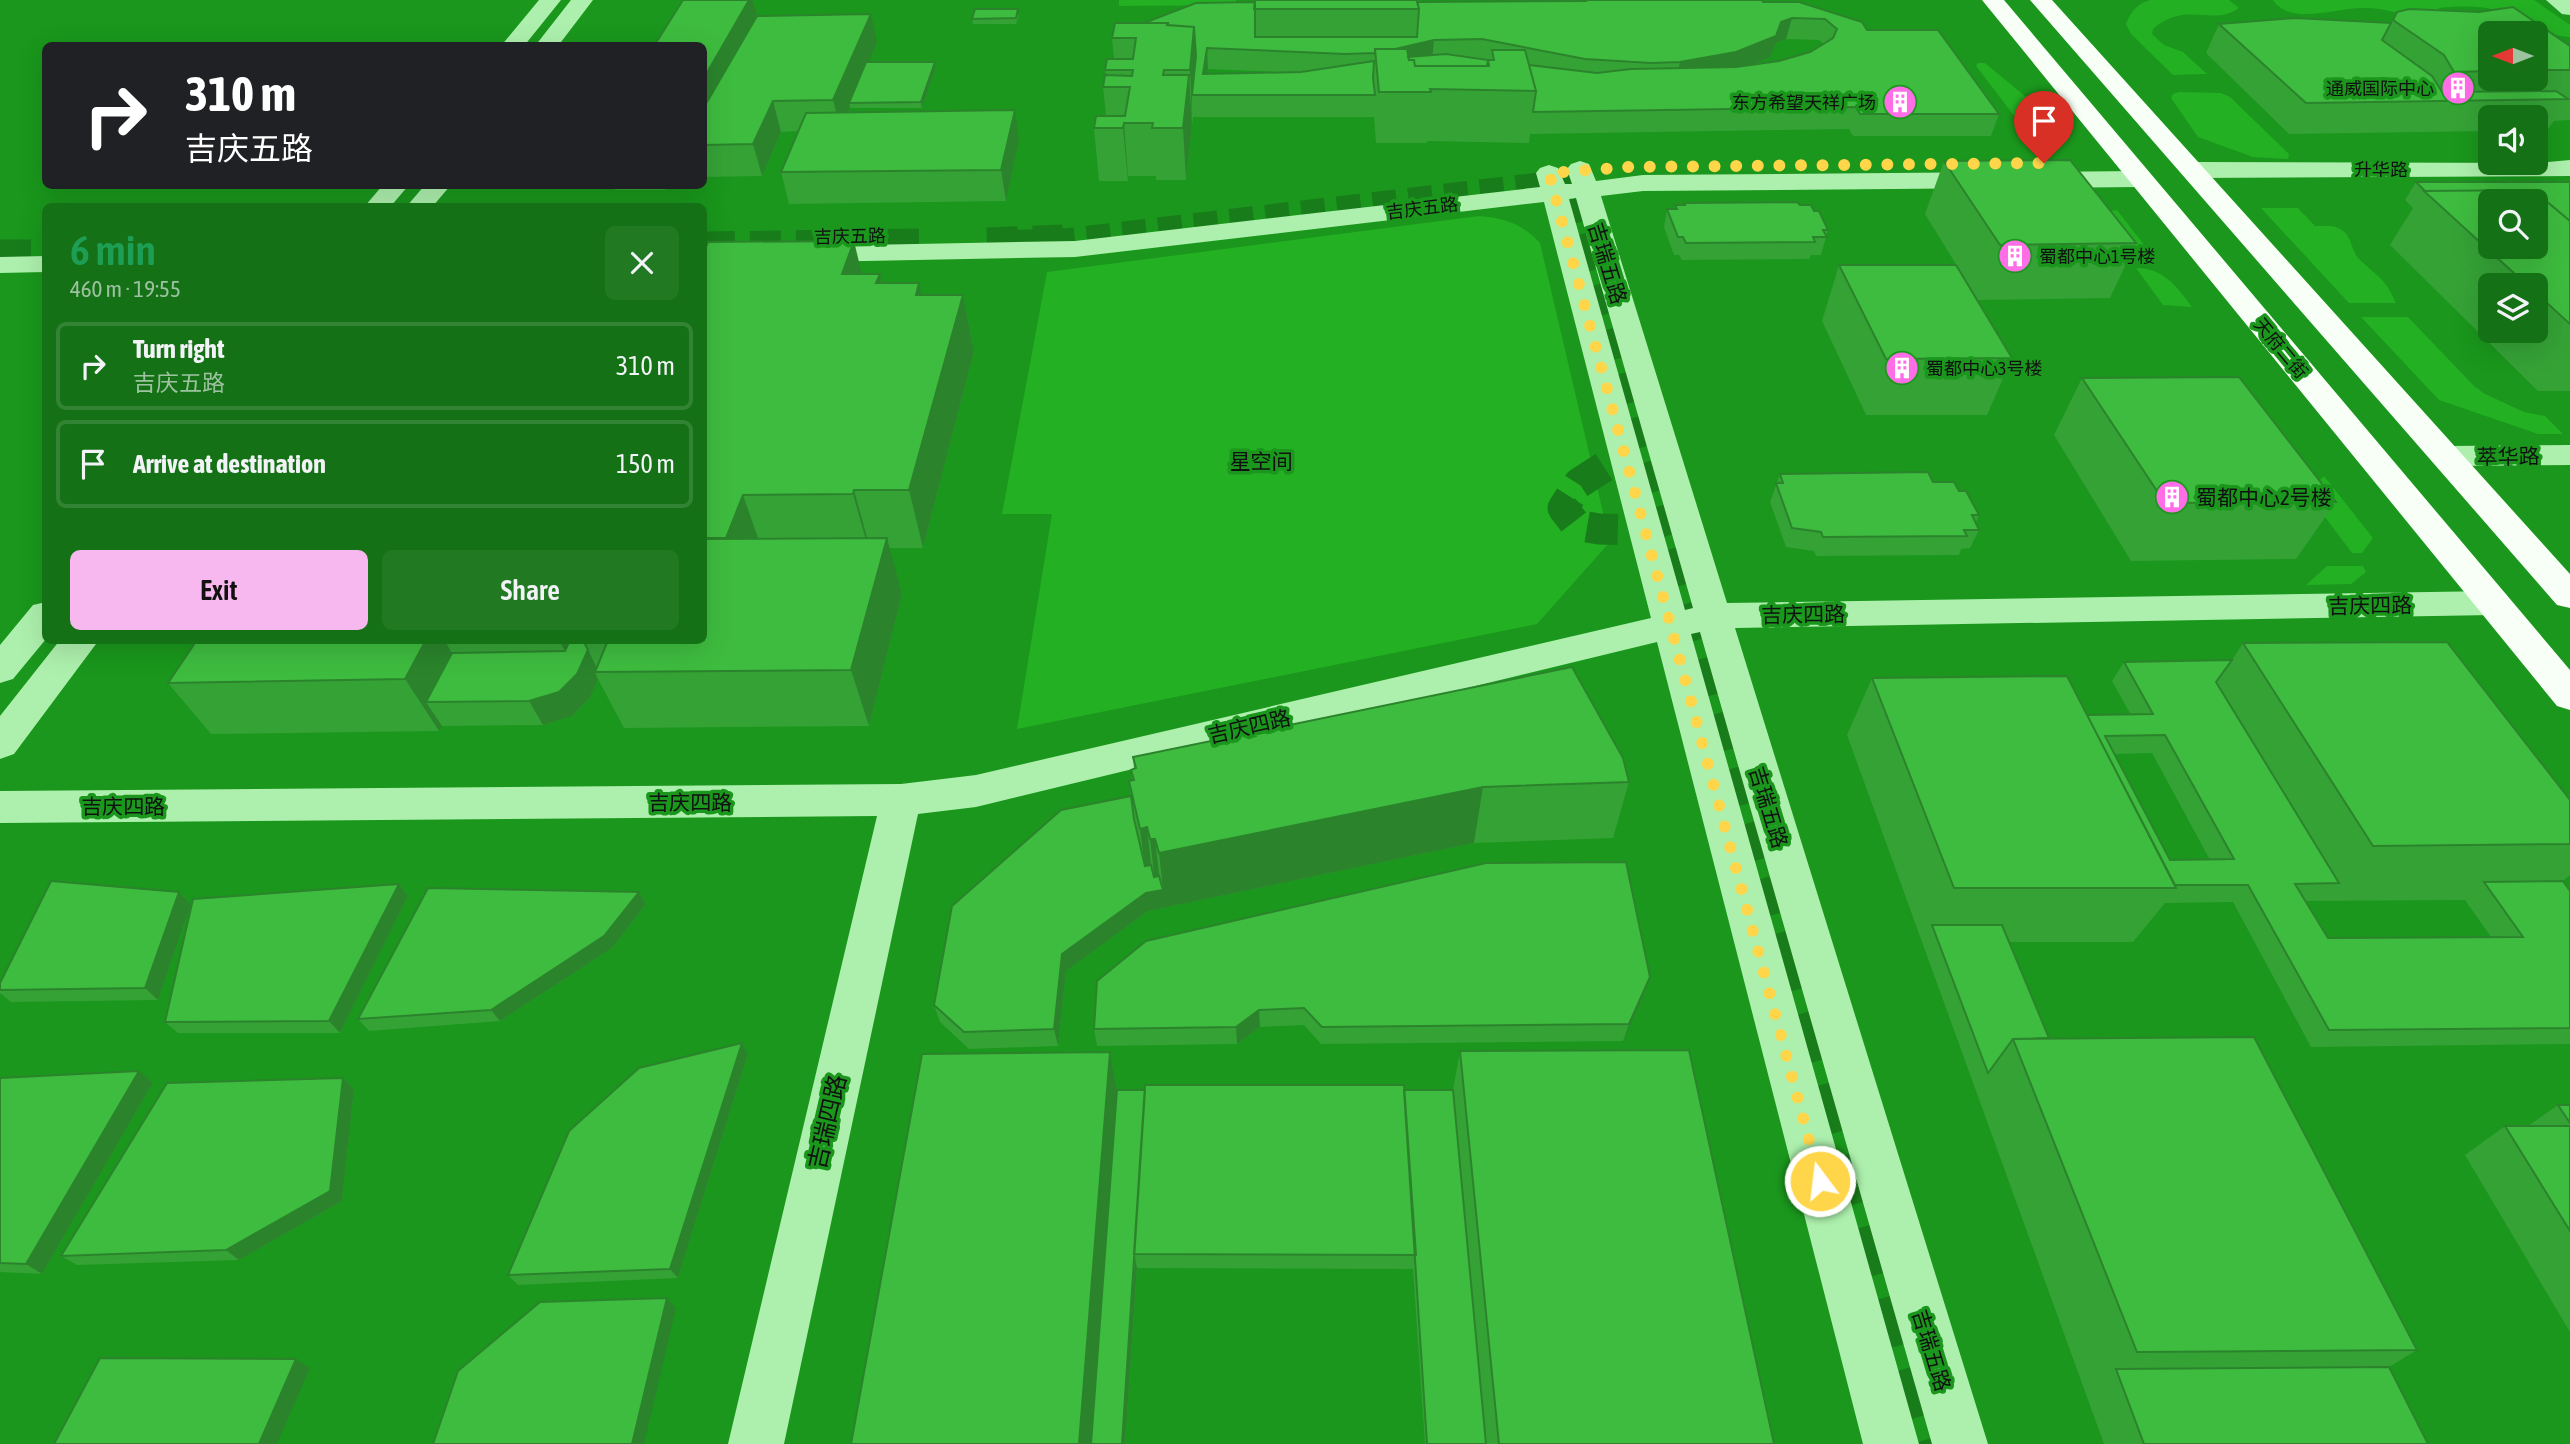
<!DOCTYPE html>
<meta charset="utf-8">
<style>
body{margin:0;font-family:"Asap Condensed","Noto Sans SC",sans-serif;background:#217922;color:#f1f3f6;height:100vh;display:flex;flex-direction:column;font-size:26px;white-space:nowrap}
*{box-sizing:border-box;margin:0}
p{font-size:23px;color:#9dc2a0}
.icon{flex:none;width:38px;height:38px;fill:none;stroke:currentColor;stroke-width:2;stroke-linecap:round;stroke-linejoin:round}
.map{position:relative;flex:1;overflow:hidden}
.panel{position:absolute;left:42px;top:203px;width:665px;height:441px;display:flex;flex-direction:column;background:#147115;border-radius:10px;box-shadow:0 7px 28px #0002}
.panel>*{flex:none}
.banner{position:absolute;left:42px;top:42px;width:665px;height:147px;border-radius:10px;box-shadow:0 7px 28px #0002;background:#202124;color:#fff;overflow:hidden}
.needle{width:46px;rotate:270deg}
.fabs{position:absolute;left:2478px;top:21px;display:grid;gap:14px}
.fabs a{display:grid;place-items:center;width:70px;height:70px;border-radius:10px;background:#147115;box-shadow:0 7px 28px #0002;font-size:35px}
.pin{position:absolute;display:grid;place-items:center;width:60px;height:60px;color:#fff;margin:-72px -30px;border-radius:50% 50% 50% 0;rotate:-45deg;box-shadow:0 0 7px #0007}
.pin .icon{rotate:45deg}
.me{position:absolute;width:77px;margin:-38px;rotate:345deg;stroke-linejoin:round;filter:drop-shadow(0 0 5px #0008)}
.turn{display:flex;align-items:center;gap:24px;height:147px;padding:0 28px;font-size:32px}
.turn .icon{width:91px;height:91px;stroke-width:2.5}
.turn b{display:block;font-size:49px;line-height:60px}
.round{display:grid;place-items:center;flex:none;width:74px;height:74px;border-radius:10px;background:#217922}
.head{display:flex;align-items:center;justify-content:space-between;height:119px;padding:0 28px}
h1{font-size:42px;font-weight:600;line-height:52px;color:#1e9e55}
.action{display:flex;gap:14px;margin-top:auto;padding:14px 28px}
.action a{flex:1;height:80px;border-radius:10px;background:#f7b7ef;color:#111;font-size:28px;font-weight:600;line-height:80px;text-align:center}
.action a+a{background:#217922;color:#f1f3f6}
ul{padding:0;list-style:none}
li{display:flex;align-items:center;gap:21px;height:88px;margin:0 14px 10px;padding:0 14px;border:4px solid #338334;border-radius:10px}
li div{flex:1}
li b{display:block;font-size:26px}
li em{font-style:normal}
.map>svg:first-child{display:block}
.green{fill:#23b023}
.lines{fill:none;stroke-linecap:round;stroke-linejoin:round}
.minor-tunnel-far3{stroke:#187c1a;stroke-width:24;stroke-dasharray:24 12;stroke-linecap:butt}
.minor-tunnel-far2{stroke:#187c1a;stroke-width:31;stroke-dasharray:31 15;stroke-linecap:butt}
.minor-tunnel-far1{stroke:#187c1a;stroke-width:38;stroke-dasharray:38 19;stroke-linecap:butt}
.minor-tunnel{stroke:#187c1a;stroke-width:50;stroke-dasharray:50 24;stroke-linecap:butt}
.minor{fill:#adf0ad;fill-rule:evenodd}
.major{fill:#f7fff7;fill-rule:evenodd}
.wall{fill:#35a236;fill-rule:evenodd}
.shaded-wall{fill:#2b842c}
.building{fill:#3ebc3f;stroke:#2b842c;stroke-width:2;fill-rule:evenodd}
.route{stroke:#ffd54a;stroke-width:12;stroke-dasharray:0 21.6}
.labels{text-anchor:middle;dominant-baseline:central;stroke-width:7;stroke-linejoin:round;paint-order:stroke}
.far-poi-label{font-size:18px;fill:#111;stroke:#1a971c;text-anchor:end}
.far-street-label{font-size:18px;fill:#111;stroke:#1a971c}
.street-label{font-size:21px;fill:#111;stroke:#1a971c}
.park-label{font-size:21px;fill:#111;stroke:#1a971c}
.poi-label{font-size:21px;fill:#111;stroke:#1a971c;text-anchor:start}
.near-street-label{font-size:24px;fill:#111;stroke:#1a971c}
</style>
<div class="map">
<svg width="2570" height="1444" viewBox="0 0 2570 1444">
<rect width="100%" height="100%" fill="#1a971c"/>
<path class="green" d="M1119 0H1236V5L1119 6Z
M2150 0H2229L2239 8C2213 27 2186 0 2153 29L2152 34 2164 45 2183 52 2207 74 2173 75 2131 34 2126 24C2131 11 2137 4 2150 0Z
M2273 0H2534L2570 25V37C2542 36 2524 18 2499 11 2481 5 2456 6 2438 8L2490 33C2467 28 2443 24 2420 19 2400 14 2382 7 2361 8 2336 8 2290 26 2273 0Z
M1985 63 2037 106 2052 126H2047L2051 133 2048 138 2028 134 1976 66 1978 63Z
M2179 92 2221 93 2230 97 2289 154 2288 159 2253 157 2198 137 2171 98 2173 94Z
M2261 208H2298L2315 226C2325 226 2333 224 2342 230 2352 237 2351 249 2358 258 2376 276 2385 277 2396 303H2349Z
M2117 210 2158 263H2148L2125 254 2104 212Z
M1479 216C1505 218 1522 224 1540 243L1610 542 1537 624 1017 729 1052 514H1002L1047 272Z
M2136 268C2164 268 2177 287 2192 307L2163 305Z
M2361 317H2408L2474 386 2485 394 2524 412 2545 416 2563 434H2538L2439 400Z
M2324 476 2373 538 2362 553H2352L2307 493Z
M2327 566H2363L2366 572 2351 584 2306 585Z"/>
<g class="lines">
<path class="minor-tunnel-far3" d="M1015 242 1069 240 1569 181 1586 242"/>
<path class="minor-tunnel-far2" d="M1586 240 1674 550
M987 243 1063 240
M704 247 927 244
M0 255H46
M1604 467 1579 483 1563 508 1576 525 1599 529 1669 531"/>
<path class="minor-tunnel-far1" d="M1674 548 1787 943"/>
<path class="minor-tunnel" d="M1786 941 1930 1444"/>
<path class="minor" d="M539 0H561L524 46H501Z
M571 0H593L558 46H535Z
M2546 0H2570V15L2562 14Z
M2570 160V176L2192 178 2183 175 2179 170 2183 165 2192 162 2536 163Z
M1580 161 1589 164 1596 181 1643 175 2141 171 2150 174 2154 179 2150 184 2141 187 1643 191 1601 196 1727 603 2493 591 2506 594 2511 603 2506 612 2493 615 1735 628 1988 1444H1932L1700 632 1691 634 1919 1444H1863L1657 642 976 807 918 814 784 1444H728L877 816 0 823V791L901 784 976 775 1651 618 1544 202 1075 257 704 264V248L1075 241 1540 187 1536 173 1540 168 1549 165 1558 168 1565 184H1572L1567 169 1571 164ZM1576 198 1693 608 1685 610 1569 199Z
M382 186H408L391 206H365Z
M424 186H450L433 206H407Z
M46 256V272L0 273V257Z
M2570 445V465L2446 466 2435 463 2430 456 2435 449 2446 446Z
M46 602V639L13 679 0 683V645L33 605Z
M60 640H99L14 754 0 759V716Z"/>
<path class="major" d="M1982 0H2004L2570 670V710L2557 706Z
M2030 0H2052L2570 574V608L2557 605Z"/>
</g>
<path class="wall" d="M683 0H753L757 16 877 43 869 62H935L936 67 922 108H851L850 107 848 112 1019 141 1006 201 789 204 781 172 798 131 781 132 762 176 704 177V46Z
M1582 0H1762L1763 2 1867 30 1999 114 1991 136H1853L1849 129 1530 134 1529 143 1427 141V143H1376L1374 117H1193L1186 180H1156V176H1128V181H1099L1094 128 1106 116 1103 87 1106 75 1105 70 1114 59 1112 38 1144 23 1255 2 1581 1ZM1786 39 1819 40 1824 44 1810 52 1779 61 1752 65 1770 57 1776 43ZM1208 69 1275 72 1207 74Z
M2513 7 2570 46V120L2554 121 2547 130H2536V117H2490V131L2289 134 2206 53 2219 24 2295 18 2391 23 2397 12 2409 9 2479 12ZM2490 33H2536V79H2490Z
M1019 15 1016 24H973L972 19Z
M1944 161 2136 243 2110 298 1978 300 1925 214Z
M2416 182H2570V391H2538L2390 245 2413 208 2405 200ZM2490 285H2536V331H2490Z
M614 186H667L665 190H615Z
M1684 203 1800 205 1814 211 1828 230 1821 255H1811L1809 259 1682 260 1679 255H1674L1664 227 1667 209H1674L1675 205H1683Z
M704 251 862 274H880L882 283 922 295H963L974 351 923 548H889L902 594 869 726 624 728 598 679 590 698 572 716 543 725 442 726 439 731 211 734 168 683 197 640H704Z
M1839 265 2012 358 1987 415H1866L1822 321Z
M2082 378 2336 502 2296 559 2131 561 2054 435Z
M1780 474 1933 482 1959 491 1979 515 1976 522 1979 530 1970 548 1961 549 1959 555 1816 556 1814 551 1786 547 1770 502Z
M2243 643 2570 800V875L2563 881 2570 891V1044L2311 1047 2233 902 2165 903 2133 942H2009L2049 1038 2417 1350 2389 1367 2428 1444H2104L1847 735 1872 678 2087 715H2131L2112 681 2124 662 2232 660ZM2152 753 2210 860H2170L2115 754ZM2465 900 2491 937 2328 938 2306 901Z
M1133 757 1629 782 1613 838 1474 843 1148 911 1066 971 1058 1046 969 1049 940 1022 934 1005 1131 796 1129 781 1132 780 1131 770 1134 769Z
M399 884 408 896 340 1033H178L165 1022Z
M179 892 191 904 158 1000 11 1002 0 993V983Z
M639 892 646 904 612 948 500 1021 369 1031 358 1019Z
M1650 977 1644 995 1623 1041 1321 1044 1304 1025 1260 1027 1237 1044 1097 1046 1094 1029 1097 981Z
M1460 1051 1774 1444H1425L1413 1269 1137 1268 1125 1444 1110 1052 1117 1090H1453Z
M748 1054 678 1278 518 1285 508 1275Z
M0 1078 153 1083 42 1274 0 1272Z
M343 1078 354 1089 342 1201 239 1260 77 1265 61 1256Z
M2558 1105H2570V1332L2465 1155 2505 1126H2528Z"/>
<path class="shaded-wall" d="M749 0H753L765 45 717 133 704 89V78Z
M871 14 877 43 852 103H849L850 107 841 131 833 100Z
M1792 18 1786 39 1776 43 1770 57 1732 74 1675 84 1680 62Z
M1194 27 1197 77 1192 95V121L1190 70Z
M1434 40 1432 62 1383 52Z
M1207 48 1208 69 1204 96 1203 74Z
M935 62 936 67 922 108 921 102Z
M1189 75 1192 126 1186 180 1183 128Z
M773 101 781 132 762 176 753 144Z
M1015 110 1019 141 1006 201 1001 170Z
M1124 123 1128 176V181L1123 128Z
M854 241 867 296 842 274Z
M880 274 893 329 876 283Z
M919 283 931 339 916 295Z
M963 295 974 351 923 548 909 490Z
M854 490 870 548 869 551 853 494Z
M743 495 763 552 748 595 726 538Z
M887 538 902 594 869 726 851 670Z
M426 640H485L446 643 466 677 426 702 442 726 439 731 405 679Z
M561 640H583L599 672H595L598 679 590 698 572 716 543 725 529 701 577 674 560 642Z
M1483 787 1474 843 1148 911 1066 971 1058 1046 1054 1029 1062 954 1146 893 1156 891 1150 839H1155L1161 890H1163L1159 853Z
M1147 827 1153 883 1147 884 1140 829Z
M399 884 408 896 340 1033 329 1021Z
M179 892 191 904 158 1000 145 988Z
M639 892 646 904 612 948 500 1021 491 1010Z
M1650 977 1644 995 1623 1041 1629 1024Z
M1259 1010 1260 1027 1237 1044 1236 1027Z
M742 1043 748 1054 678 1278 670 1269Z
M1110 1052 1119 1101 1094 1444H1079Z
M139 1071 153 1083 42 1274 26 1264Z
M343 1078 354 1089 342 1201 239 1260 226 1250Z
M1135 1258 1137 1268 1125 1444H1122Z
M667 1298 676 1308 644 1444H632Z
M296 1359 310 1368 277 1444H259Z"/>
<path class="building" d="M683 0H749L704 78V46H654Z
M1255 0H1417L1419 9H1254Z
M1584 0H1762L1763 2H1799L1862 22 1867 30H1938L1999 114H1860L1856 107 1533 112 1536 91 1529 65 1597 73 1631 69 1736 67 1779 61 1810 52 1833 38 1837 29 1825 19 1792 18 1781 22 1776 36 1736 52 1680 62 1651 63 1585 59 1482 39 1434 40 1395 49H1375V53L1345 54 1207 48 1203 74 1301 72 1374 61 1373 78 1375 95H1192L1196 56 1194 27 1168 25V23H1144L1196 3 1255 2V37H1417L1419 9 1417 2 1585 1Z
M2513 7 2570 46V70H2536V33H2490V71L2454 72 2444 55 2393 20 2397 12 2409 9 2479 12Z
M975 9H1018L1016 18 972 19Z
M871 14 833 100 773 101 753 144 704 145V102H707L757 16Z
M2295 18 2391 23 2382 40 2432 76 2442 92 2556 91 2568 99 2306 103 2219 24Z
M1115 23H1168L1167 25 1194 27 1190 70H1164L1163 75H1189L1183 128H1152L1153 123H1124L1123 128H1094L1096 116H1125L1130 87H1103L1105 75 1132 76 1133 70H1105L1107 59H1133L1136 38H1112Z
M1375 49H1407L1409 60H1414L1415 66H1489L1488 60H1494L1492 50H1525L1536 91 1430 89 1431 92H1379Z
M1446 54 1488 60 1487 66H1415L1414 60H1409L1408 57Z
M866 62H935L921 102 849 103Z
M1015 110 1001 170 781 172 806 113Z
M2070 160 2136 243 2000 245 1944 161Z
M2416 182H2570V221L2533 190 2425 191Z
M2533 190 2570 221V324L2536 293V285H2527L2424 191ZM2490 201H2536V247H2490Z
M1797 202 1800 205H1811L1814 211H1819L1828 230H1823L1827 237H1813L1815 242 1686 243 1683 237H1678L1667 209H1677L1675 205H1685L1684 203Z
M854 241 842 274H880L876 283H919L916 295H963L909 490H854L853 494 743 495 726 538H704V251L708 242Z
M1839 265H1956L2012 358 1886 359Z
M2239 377 2336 502 2165 503 2082 378Z
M1928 472 1933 482H1954L1959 491H1966L1979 515H1972L1979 530H1964L1967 536 1823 537 1821 532 1792 528 1776 483H1783L1780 474Z
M887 538 851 670 595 672 608 640H704V539Z
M197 640H426L405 679 168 683Z
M447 640H561L560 642 446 643Z
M570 640H583L588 650 577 674 559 692 529 701 426 702 452 653 565 651Z
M2447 642 2570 800V844L2373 846 2243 643Z
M2232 660 2216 682 2339 883 2295 884 2328 938 2523 937 2484 882 2563 881 2570 891V1028L2329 1030 2248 885H2175L2087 715 2153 714 2124 662ZM2165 735 2234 859 2170 860 2105 736Z
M1572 667 1623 758 1629 782 1483 787 1159 853 1155 839H1150L1147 827 1140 829 1129 781 1134 780 1131 770 1136 768 1133 757Z
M2067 676 2176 888H1954L1872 678Z
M1131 796 1134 819 1145 866 1151 865 1154 877 1159 876 1163 890 1146 893 1062 954 1054 1029 964 1032 934 1005 952 906 1061 810Z
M1626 862 1650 977 1629 1024 1322 1027 1304 1008 1259 1010 1236 1027 1094 1029 1097 981 1146 941 1486 863Z
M51 881 179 892 145 988 0 990V983Z
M399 884 329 1021 165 1022 193 899Z
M428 888 639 892 604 936 491 1010 358 1019Z
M1932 925H2002L2049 1038 2013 1039 1988 1073Z
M2254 1037 2417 1350 2137 1352 2013 1039Z
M742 1043 670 1269 508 1275 569 1131 639 1068Z
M1689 1050 1774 1444H1499L1460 1051Z
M1110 1052 1079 1444H851L922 1054Z
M139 1071 26 1264 0 1263V1078Z
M343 1078 330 1191 226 1250 61 1256 167 1083Z
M1145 1085H1404L1416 1255 1134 1254Z
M1117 1090H1145L1122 1444H1091Z
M1404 1090H1453L1486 1444H1427Z
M2558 1105H2570V1123Z
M2505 1126H2570V1231Z
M667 1298 632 1444H433L458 1371 540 1302Z
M100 1358 296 1359 259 1444H54Z
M2389 1367 2428 1444H2144L2116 1369Z"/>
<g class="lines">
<path class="route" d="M1820 1181 1549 173 1629 167 2044 163"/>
</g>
<defs>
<symbol id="building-disc" viewBox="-11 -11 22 22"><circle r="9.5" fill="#ff6de7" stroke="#1a971c"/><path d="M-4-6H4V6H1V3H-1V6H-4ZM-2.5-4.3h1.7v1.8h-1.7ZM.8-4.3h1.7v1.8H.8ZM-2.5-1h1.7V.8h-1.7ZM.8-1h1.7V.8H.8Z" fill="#fff"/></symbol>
</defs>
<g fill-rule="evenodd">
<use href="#building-disc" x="2439" y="69" width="38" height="38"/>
<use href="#building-disc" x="1881" y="83" width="38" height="38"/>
<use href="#building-disc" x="1996" y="237" width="38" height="38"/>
<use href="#building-disc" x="1883" y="349" width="38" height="38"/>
<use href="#building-disc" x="2153" y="478" width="38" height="38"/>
</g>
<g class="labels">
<g class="far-poi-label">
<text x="2434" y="88">通威国际中心</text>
<text x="1876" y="102">东方希望天祥广场</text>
<text x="2039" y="256" text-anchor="start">蜀都中心1号楼</text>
<text x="1926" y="368" text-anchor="start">蜀都中心3号楼</text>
</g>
<g class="far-street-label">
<text x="2381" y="169">升华路</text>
<text transform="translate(1422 208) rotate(-7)">吉庆五路</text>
<text transform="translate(850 236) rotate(-1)">吉庆五路</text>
<text transform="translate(2281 348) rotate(50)">天府二街</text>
</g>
<g class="street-label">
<text transform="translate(1608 263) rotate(73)">吉瑞五路</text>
<text transform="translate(2508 456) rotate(-1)">萃华路</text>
<text transform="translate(2370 605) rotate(-1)">吉庆四路</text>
<text transform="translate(1803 614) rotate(-1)">吉庆四路</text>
<text transform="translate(1249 726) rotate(-13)">吉庆四路</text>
<text x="690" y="802">吉庆四路</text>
<text x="123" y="806">吉庆四路</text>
<text transform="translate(1769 807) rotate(73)">吉瑞五路</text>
<text transform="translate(1932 1350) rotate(73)">吉瑞五路</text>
</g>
<g class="park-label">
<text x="1261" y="461">星空间</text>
</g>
<g class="poi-label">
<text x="2196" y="497">蜀都中心2号楼</text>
</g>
<g class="near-street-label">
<text transform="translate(827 1122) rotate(-77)">吉瑞四路</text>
</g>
</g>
</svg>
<div class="fabs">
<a><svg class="needle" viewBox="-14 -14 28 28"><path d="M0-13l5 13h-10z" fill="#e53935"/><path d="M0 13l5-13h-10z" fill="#9dc2a0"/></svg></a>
<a><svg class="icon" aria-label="sound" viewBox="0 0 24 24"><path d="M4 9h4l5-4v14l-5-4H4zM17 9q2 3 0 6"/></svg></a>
<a><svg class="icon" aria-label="search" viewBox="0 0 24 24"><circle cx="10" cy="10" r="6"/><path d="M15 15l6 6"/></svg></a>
<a><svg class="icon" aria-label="layers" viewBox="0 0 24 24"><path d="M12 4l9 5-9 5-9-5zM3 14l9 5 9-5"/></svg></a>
</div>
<div class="pin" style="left:2044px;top:163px;background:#d93025"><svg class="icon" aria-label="arrive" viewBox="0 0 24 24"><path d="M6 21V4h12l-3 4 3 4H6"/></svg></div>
<svg class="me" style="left:1820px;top:1181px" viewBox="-20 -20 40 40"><circle r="17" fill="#ffd54a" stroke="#fff" stroke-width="3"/><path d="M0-11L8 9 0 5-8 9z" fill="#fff"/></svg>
<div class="banner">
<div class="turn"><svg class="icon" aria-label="right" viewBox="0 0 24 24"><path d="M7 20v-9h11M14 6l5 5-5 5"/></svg><div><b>310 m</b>吉庆五路</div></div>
</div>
<section class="panel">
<div class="head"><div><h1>6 min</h1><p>460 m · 19:55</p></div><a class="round"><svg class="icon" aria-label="close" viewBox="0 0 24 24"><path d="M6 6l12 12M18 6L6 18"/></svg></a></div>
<ul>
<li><svg class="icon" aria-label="right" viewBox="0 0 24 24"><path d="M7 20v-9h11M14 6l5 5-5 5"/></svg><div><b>Turn right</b><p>吉庆五路</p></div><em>310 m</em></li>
<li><svg class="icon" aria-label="arrive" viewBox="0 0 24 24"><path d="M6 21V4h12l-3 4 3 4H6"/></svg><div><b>Arrive at destination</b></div><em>150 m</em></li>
</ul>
<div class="action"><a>Exit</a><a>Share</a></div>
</section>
</div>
